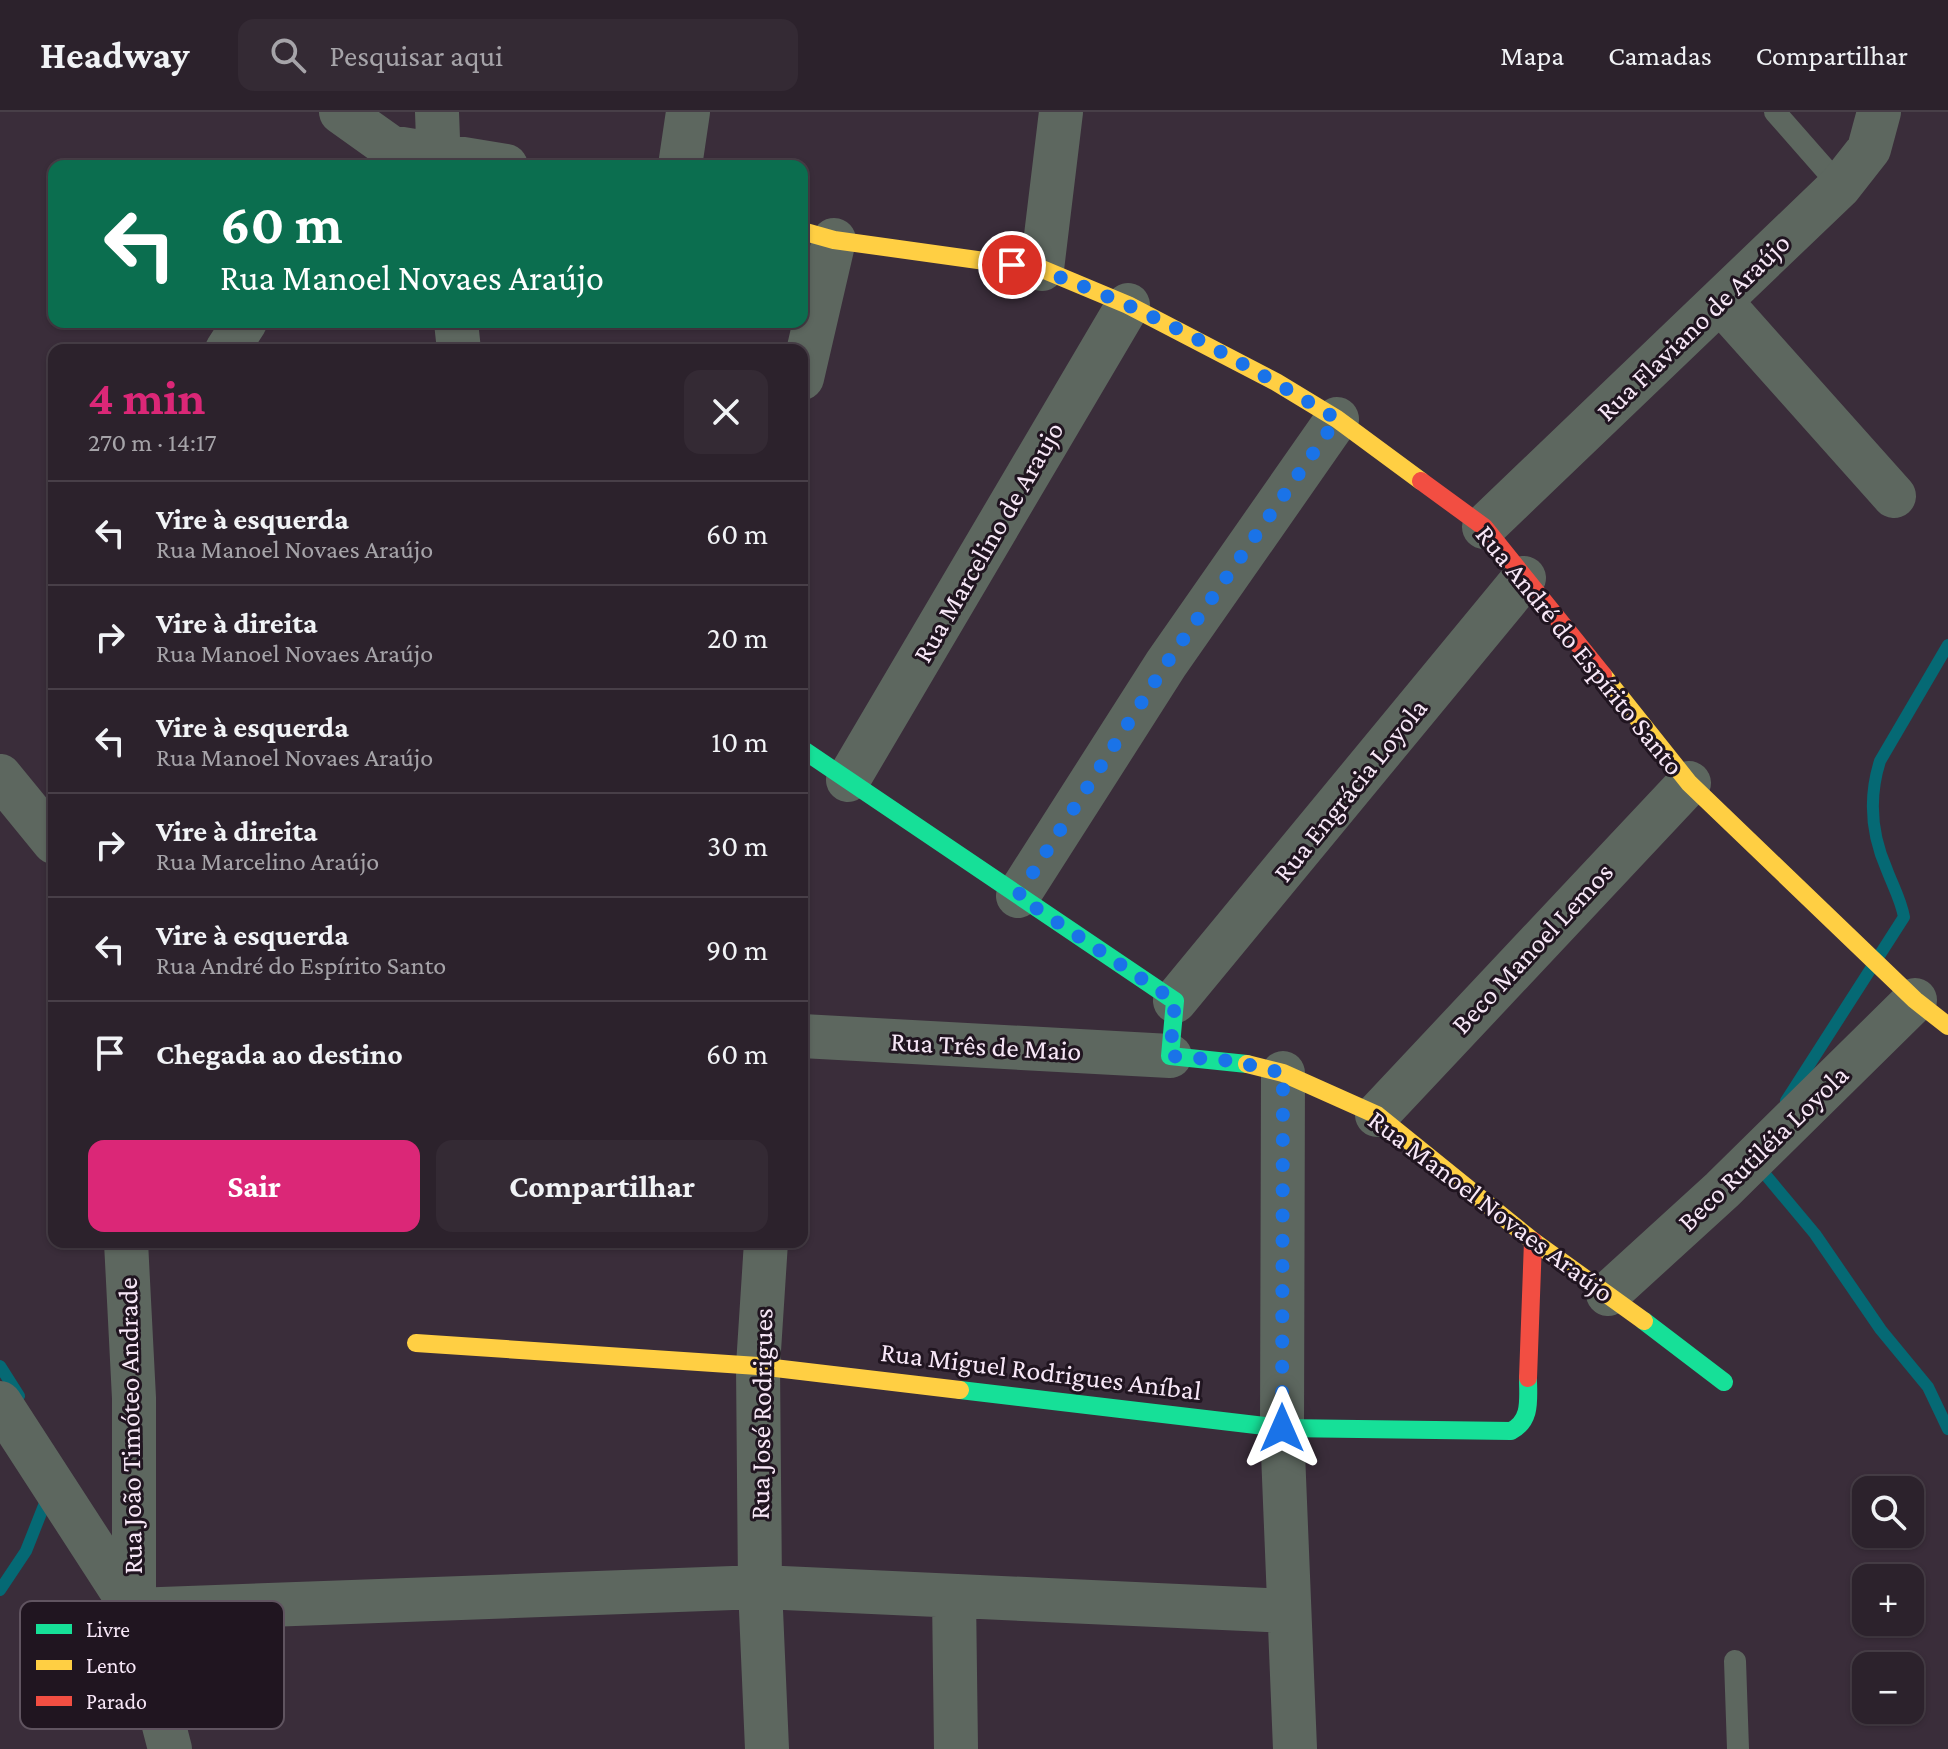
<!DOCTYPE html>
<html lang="pt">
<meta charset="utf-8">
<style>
body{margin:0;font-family:"Crimson Pro",serif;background:#342a34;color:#f1f3f6;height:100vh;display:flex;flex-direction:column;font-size:30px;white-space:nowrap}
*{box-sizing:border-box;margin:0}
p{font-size:26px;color:#a6a4a9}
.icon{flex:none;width:44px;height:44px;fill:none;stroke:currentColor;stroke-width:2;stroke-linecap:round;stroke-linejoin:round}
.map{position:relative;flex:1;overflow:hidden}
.panel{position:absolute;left:48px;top:232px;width:760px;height:904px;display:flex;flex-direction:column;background:#2c222c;border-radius:16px;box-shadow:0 2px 6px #0004,0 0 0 2px #483f48}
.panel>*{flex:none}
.banner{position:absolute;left:48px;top:48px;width:760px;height:168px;border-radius:16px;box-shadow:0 2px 6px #0004,0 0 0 2px #483f48;background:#0b6e4f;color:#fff;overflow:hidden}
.tools{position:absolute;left:1852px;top:1364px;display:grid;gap:16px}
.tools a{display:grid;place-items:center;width:72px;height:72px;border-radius:16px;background:#2c222c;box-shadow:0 2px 6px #0004,0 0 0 2px #483f48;font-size:40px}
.pin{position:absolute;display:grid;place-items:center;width:68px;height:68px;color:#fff;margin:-34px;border:4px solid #fff;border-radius:50%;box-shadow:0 2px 8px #0007}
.me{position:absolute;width:88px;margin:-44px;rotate:0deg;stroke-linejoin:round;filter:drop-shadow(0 0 6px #0008)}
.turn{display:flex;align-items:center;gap:28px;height:168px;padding:0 40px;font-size:36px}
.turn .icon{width:104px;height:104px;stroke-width:2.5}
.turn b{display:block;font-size:56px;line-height:68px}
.round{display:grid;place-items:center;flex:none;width:84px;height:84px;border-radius:16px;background:#342a34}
.head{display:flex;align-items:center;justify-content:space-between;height:136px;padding:0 40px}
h1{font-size:48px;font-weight:700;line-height:60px;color:#db2777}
.action{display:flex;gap:16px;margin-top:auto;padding:16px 40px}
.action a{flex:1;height:92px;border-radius:16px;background:#db2777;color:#fff;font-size:32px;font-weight:700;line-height:92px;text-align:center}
.action a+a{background:#342a34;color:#f1f3f6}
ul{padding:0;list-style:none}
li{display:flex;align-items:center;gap:24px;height:104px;padding:0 40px;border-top:2px solid #483f48}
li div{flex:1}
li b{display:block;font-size:30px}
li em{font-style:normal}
header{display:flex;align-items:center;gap:48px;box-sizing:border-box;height:112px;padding:0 40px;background:#2c222c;border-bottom:2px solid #483f48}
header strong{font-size:38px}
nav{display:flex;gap:44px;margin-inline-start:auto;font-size:28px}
.search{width:560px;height:72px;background:#342a34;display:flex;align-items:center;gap:20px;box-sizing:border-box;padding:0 28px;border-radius:16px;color:#a6a4a9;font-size:30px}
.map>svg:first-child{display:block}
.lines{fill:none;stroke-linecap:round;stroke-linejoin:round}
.stream{stroke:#056974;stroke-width:12}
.lane{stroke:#5d675f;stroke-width:22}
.street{stroke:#5d675f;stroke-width:44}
.fast{stroke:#16e098;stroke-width:18}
.slow{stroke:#ffcf43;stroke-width:18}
.jam{stroke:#f24e42;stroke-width:18}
.route{stroke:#1a73e8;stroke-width:14;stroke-dasharray:0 25.2}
.labels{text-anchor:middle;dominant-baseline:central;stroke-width:6;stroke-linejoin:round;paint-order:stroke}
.street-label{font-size:28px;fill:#f7e7f7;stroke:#201520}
.key{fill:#201520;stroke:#605460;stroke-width:2}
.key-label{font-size:22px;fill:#f7e7f7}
</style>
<header>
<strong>Headway</strong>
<div class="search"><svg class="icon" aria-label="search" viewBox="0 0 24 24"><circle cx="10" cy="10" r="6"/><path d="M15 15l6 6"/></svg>Pesquisar aqui</div>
<nav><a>Mapa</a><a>Camadas</a><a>Compartilhar</a></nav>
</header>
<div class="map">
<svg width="1948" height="1637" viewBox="0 0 1948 1637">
<rect width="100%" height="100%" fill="#3a2d3a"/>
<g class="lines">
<path class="stream" d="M1786 989 1904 805C1901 788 1893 774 1887 758 1871 722 1868 687 1880 649L1948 533
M1759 1055 1815 1122 1881 1218 1928 1275 1948 1317
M0 1254 19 1284
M0 1478 26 1439 47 1386"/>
<path class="lane" d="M1775 0 1840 74
M1735 1549 1738 1637"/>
<path class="street" d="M341 0 390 35 506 54
M437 0 439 54
M680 54 688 0
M1042 157 1061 0
M1720 189 1894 384
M456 210 459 238
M227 238 245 210
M802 266 834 128
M1484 415 1840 74 1869 37 1879 0
M0 664 54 730
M848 668 1128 193
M1018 784 1166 552 1337 307
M1175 889 1524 466
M802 924 1170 944
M1283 961 1282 1316 1295 1637
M1377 1003 1689 671
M126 1130 134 1286V1498L170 1637
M766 1130 758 1254 760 1475 767 1637
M1608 1182 1722 1078 1915 888
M0 1291 134 1498
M954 1484 956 1637
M134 1498 760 1475 1289 1499"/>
<path class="fast" d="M802 637 1175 889 1170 944 1247 952
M1644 1209 1724 1270
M960 1278 1282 1316 1511 1319C1532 1308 1528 1287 1528 1266"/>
<path class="slow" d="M802 119 834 128 1042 157 1128 193 1276 270 1337 307 1421 369
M1603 563 1689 671 1915 888 1948 914
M1247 952 1283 961 1377 1003 1533 1129 1644 1209
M416 1231 758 1254 960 1278"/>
<path class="jam" d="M1421 369 1484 415 1603 563
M1528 1266 1533 1129"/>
</g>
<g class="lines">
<path class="route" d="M1012 153C1046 158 1068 168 1099 181 1182 215 1260 261 1337 307L1166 552 1018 784 1175 889 1170 944 1233 949 1283 961 1282 1316"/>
</g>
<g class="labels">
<g class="street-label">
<text transform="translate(1693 215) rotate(-44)">Rua Flaviano de Araújo</text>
<text transform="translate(988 430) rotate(-60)">Rua Marcelino de Araujo</text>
<text transform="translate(1580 538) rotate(51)">Rua André do Espírito Santo</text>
<text transform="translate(1350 678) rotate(-51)">Rua Engrácia Loyola</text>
<text transform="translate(1532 836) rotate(-47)">Beco Manoel Lemos</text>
<text transform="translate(986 934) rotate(3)">Rua Três de Maio</text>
<text transform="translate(1763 1036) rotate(-44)">Beco Rutiléia Loyola</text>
<text transform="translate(1491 1094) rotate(37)">Rua Manoel Novaes Araújo</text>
<text transform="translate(1041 1259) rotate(7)">Rua Miguel Rodrigues Aníbal</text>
<text transform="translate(761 1302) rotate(-89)">Rua José Rodrigues</text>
<text transform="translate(130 1314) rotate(-91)">Rua João Timóteo Andrade</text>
</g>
</g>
<rect x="20" y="1489" width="264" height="128" rx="12" class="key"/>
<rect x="36" y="1512" width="36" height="10" fill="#16e098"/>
<rect x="36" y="1548" width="36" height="10" fill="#ffcf43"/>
<rect x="36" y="1584" width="36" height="10" fill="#f24e42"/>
<g class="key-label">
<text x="86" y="1525">Livre</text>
<text x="86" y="1561">Lento</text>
<text x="86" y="1597">Parado</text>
</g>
</svg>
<div class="tools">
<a><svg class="icon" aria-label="search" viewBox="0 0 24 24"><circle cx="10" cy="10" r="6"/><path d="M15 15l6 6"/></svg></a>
<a>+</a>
<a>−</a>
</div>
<div class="pin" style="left:1012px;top:153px;background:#d93025"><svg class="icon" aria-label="arrive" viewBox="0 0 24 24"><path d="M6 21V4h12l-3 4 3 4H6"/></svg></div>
<svg class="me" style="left:1282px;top:1316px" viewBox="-20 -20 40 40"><path d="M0-17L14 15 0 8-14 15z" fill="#1a73e8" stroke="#fff" stroke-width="4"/></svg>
<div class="banner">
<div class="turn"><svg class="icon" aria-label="left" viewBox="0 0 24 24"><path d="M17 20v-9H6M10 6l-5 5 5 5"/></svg><div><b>60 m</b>Rua Manoel Novaes Araújo</div></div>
</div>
<section class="panel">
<div class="head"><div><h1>4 min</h1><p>270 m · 14:17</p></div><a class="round"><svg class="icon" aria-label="close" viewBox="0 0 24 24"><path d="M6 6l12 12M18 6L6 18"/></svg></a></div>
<ul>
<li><svg class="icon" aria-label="left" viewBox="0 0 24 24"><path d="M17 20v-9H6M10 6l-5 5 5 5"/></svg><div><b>Vire à esquerda</b><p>Rua Manoel Novaes Araújo</p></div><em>60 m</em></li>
<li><svg class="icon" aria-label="right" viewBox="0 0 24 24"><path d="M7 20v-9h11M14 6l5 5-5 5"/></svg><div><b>Vire à direita</b><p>Rua Manoel Novaes Araújo</p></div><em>20 m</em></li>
<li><svg class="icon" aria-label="left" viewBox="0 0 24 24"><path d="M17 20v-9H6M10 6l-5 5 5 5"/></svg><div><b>Vire à esquerda</b><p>Rua Manoel Novaes Araújo</p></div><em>10 m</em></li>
<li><svg class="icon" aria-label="right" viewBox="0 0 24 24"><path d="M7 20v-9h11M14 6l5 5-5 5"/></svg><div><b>Vire à direita</b><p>Rua Marcelino Araújo</p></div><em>30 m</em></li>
<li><svg class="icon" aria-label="left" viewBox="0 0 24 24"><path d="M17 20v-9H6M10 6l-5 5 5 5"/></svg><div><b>Vire à esquerda</b><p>Rua André do Espírito Santo</p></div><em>90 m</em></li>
<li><svg class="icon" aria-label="arrive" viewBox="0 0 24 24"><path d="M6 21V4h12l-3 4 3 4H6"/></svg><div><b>Chegada ao destino</b></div><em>60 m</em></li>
</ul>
<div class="action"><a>Sair</a><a>Compartilhar</a></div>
</section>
</div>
